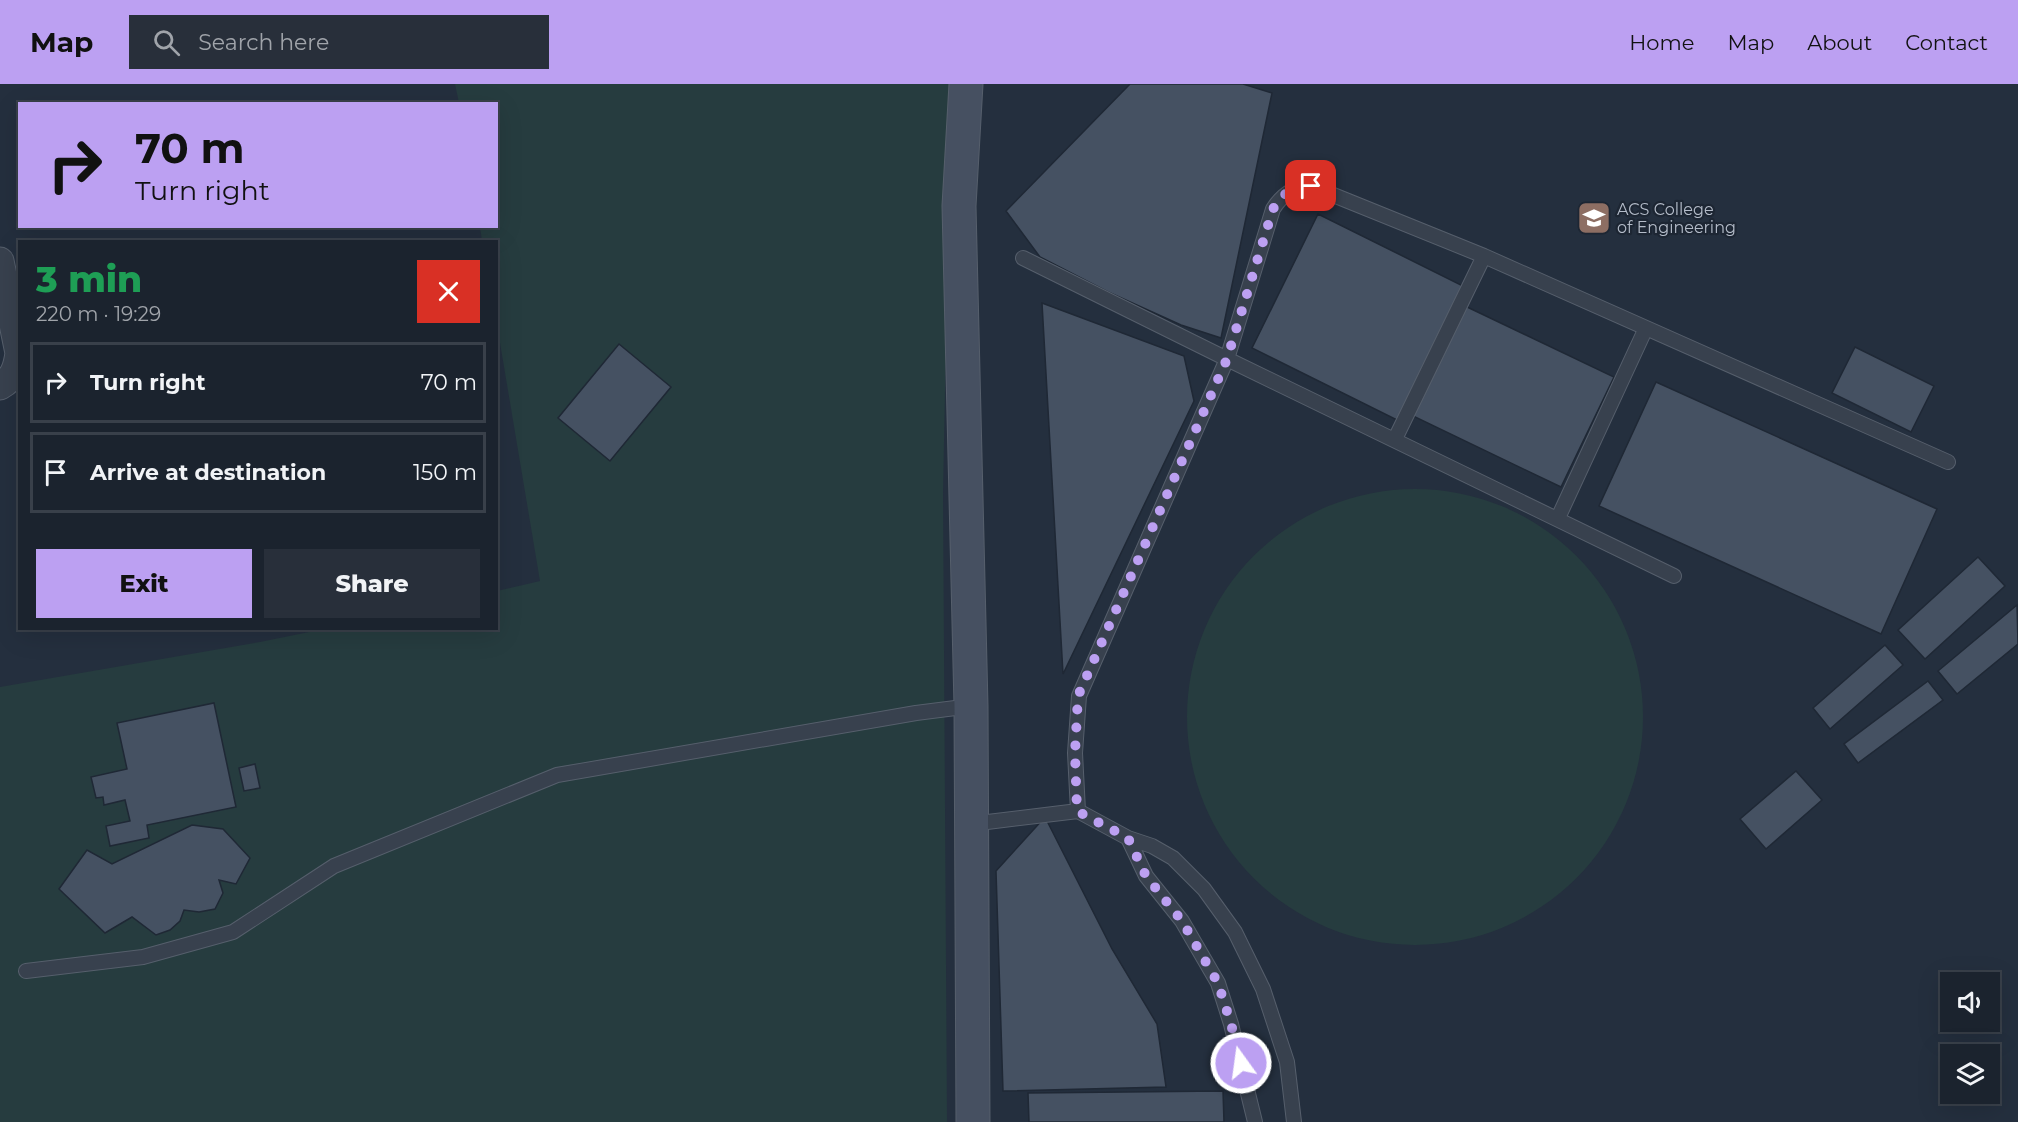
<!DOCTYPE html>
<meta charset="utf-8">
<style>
body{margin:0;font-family:Montserrat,sans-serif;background:#282f3a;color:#f1f3f6;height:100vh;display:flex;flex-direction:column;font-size:22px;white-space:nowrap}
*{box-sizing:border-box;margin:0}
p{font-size:20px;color:#a0a4aa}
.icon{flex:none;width:33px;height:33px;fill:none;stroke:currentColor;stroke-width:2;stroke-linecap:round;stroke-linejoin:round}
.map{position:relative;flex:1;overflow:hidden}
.panel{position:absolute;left:18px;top:156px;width:480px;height:390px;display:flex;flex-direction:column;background:#1b232e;border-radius:0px;box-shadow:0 6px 24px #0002,0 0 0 2px #39404a}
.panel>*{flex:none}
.banner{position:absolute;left:18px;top:18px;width:480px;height:126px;border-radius:0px;box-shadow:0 6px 24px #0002,0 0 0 2px #39404a;background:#bca0f2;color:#111;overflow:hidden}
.controls{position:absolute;left:1940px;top:888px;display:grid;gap:12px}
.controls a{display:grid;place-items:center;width:60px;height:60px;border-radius:0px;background:#1b232e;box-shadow:0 6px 24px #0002,0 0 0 2px #39404a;font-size:30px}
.pin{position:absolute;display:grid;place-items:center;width:51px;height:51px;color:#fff;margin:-26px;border-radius:12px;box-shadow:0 3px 9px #0006}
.me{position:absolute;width:66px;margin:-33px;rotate:346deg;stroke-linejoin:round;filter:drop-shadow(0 0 4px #0008)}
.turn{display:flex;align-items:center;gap:21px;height:126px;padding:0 18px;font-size:27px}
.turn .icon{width:78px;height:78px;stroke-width:2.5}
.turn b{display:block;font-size:42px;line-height:51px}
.round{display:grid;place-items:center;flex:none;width:63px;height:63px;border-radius:0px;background:#282f3a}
.headline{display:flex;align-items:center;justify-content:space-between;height:102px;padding:0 18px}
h1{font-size:36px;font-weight:800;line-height:45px;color:#1e9e55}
.button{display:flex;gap:12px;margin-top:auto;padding:12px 18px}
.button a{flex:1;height:69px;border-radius:0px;background:#bca0f2;color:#111;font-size:24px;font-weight:800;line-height:69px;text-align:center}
.button a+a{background:#282f3a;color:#f1f3f6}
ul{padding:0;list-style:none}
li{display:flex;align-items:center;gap:18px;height:81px;margin:0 12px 9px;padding:0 6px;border:3px solid #39404a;border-radius:0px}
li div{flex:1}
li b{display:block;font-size:22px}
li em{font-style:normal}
header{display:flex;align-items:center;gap:36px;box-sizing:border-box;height:84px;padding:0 30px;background:#bca0f2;color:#111}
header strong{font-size:28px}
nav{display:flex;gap:33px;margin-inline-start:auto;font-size:21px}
.search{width:420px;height:54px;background:#282f3a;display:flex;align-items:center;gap:15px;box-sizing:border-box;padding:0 21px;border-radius:0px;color:#a0a4aa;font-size:22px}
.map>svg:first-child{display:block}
.green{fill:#263c3f}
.building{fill:#455162;stroke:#1f2835;stroke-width:1.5}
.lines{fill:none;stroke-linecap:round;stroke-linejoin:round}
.lane-casing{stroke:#565f6c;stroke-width:16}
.street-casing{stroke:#565f6c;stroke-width:29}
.secondary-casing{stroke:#565f6c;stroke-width:35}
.lane{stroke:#38414e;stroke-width:14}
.street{stroke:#38414e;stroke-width:27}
.secondary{stroke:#465061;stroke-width:33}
.route{stroke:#bca0f2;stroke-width:10;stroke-dasharray:0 18}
.labels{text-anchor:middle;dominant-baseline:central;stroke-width:4.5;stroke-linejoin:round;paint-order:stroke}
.poi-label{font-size:16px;fill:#b4bcc9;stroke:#1d2633;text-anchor:start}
</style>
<header>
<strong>Map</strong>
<div class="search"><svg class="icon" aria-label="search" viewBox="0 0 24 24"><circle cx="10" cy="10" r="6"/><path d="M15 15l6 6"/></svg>Search here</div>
<nav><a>Home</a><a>Map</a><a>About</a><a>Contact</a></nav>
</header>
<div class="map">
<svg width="2018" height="1038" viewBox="0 0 2018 1038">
<rect width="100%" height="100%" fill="#242f3e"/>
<path class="green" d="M455 0H951L943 409 947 1038H0V603L260 558 324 545 496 544 497 507 540 497 497 241 496 158 482 157 480 143 496 142V20L459 19Z
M1187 633a228 228 0 1 1 456 0a228 228 0 1 1-456 0Z"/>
<path class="building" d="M1130 0H1243L1272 9 1221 254 1181 241 1108 208 1040 173 1006 127Z
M1318 130 1463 202 1397 336 1252 264Z
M1042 219 1184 272 1194 317 1063 590Z
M1465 222 1614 293 1561 403 1413 332Z
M619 260 671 303 610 377 558 334Z
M1855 263 1934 302 1911 348 1832 309Z
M1656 298 1937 425 1881 550 1599 422Z
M1978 473 2005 502 1925 575 1898 546Z
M2017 521 2018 560 1957 610 1938 587Z
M1885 561 1903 581 1830 645 1813 624Z
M1928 597 1943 616 1858 679 1844 660Z
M214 619 236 723 147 741 149 754 110 762 106 742 130 737 125 716 104 721 103 713 96 714 91 693 127 685 117 639Z
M255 680 260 704 244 707 239 684Z
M1796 687 1822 716 1766 765 1740 735Z
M1045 733 1112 865 1157 940 1166 1003 1003 1007 996 787Z
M192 741 223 745 250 774 236 800 219 796 223 809 215 825 199 828 184 826 180 837 170 846 156 851 132 833 105 849 59 805 87 766 112 780Z
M1223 1007 1224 1038H1029L1028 1009Z"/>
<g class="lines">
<defs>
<path id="lane" d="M1023 174 1227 275 1273 125C1282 111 1293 102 1311 102L1484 172
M1395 355 1484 172 1948 378
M1558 434 1646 244
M971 740 1078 727
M1128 754 1146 792 1182 837 1218 899 1231 940 1255 1038
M26 887 143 873 233 848 334 782 557 691 916 629 971 622
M1294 1038 1287 978 1263 905 1235 848 1204 805 1173 774 1152 762 1128 754 1078 727 1075 669 1079 612 1227 275 1674 492"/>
<path id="street" d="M0 177 19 269C17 284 14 294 0 302"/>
<path id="secondary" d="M966 0 959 122 971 622 973 1038"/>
</defs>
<use href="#lane" class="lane-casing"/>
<use href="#street" class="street-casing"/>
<use href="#secondary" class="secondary-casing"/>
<use href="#lane" class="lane"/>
<use href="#street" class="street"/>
<use href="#secondary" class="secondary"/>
</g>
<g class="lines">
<path class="route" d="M1241 979 1231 940 1218 899 1182 837 1146 792 1128 754 1077 727 1075 669 1078 612 1227 275 1273 125C1282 110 1293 102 1311 102"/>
</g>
<defs>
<symbol id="university-square" viewBox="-11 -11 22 22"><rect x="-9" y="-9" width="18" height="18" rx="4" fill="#8d6e63" stroke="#1d2633"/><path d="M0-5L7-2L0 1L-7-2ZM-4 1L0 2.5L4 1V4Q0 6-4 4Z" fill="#fff"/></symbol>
</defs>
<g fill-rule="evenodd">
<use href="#university-square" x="1575" y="115" width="38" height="38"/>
</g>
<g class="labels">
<g class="poi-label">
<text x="1617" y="125">ACS College<tspan x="1617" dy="18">of Engineering</tspan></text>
</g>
</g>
</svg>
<div class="controls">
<a><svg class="icon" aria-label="sound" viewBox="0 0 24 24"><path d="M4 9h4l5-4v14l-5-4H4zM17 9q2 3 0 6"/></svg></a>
<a><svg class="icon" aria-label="layers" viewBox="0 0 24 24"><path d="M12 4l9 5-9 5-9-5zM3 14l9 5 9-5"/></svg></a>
</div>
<div class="pin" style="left:1311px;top:102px;background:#d93025"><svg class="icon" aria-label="arrive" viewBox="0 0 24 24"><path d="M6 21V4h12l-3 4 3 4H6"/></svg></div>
<svg class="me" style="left:1241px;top:979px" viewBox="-20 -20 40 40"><circle r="17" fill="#bca0f2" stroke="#fff" stroke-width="3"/><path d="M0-11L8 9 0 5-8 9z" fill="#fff"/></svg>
<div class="banner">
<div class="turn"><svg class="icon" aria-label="right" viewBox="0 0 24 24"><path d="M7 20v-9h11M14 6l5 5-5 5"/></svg><div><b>70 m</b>Turn right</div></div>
</div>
<section class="panel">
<div class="headline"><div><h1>3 min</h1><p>220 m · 19:29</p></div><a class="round" style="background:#d93025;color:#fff"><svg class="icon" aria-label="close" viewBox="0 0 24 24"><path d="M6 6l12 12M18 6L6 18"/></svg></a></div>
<ul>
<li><svg class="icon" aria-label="right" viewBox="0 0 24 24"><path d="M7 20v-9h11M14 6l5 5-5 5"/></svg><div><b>Turn right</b></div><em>70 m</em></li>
<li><svg class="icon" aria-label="arrive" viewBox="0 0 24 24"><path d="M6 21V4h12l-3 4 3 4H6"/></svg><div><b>Arrive at destination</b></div><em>150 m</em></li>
</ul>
<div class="button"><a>Exit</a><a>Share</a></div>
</section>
</div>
